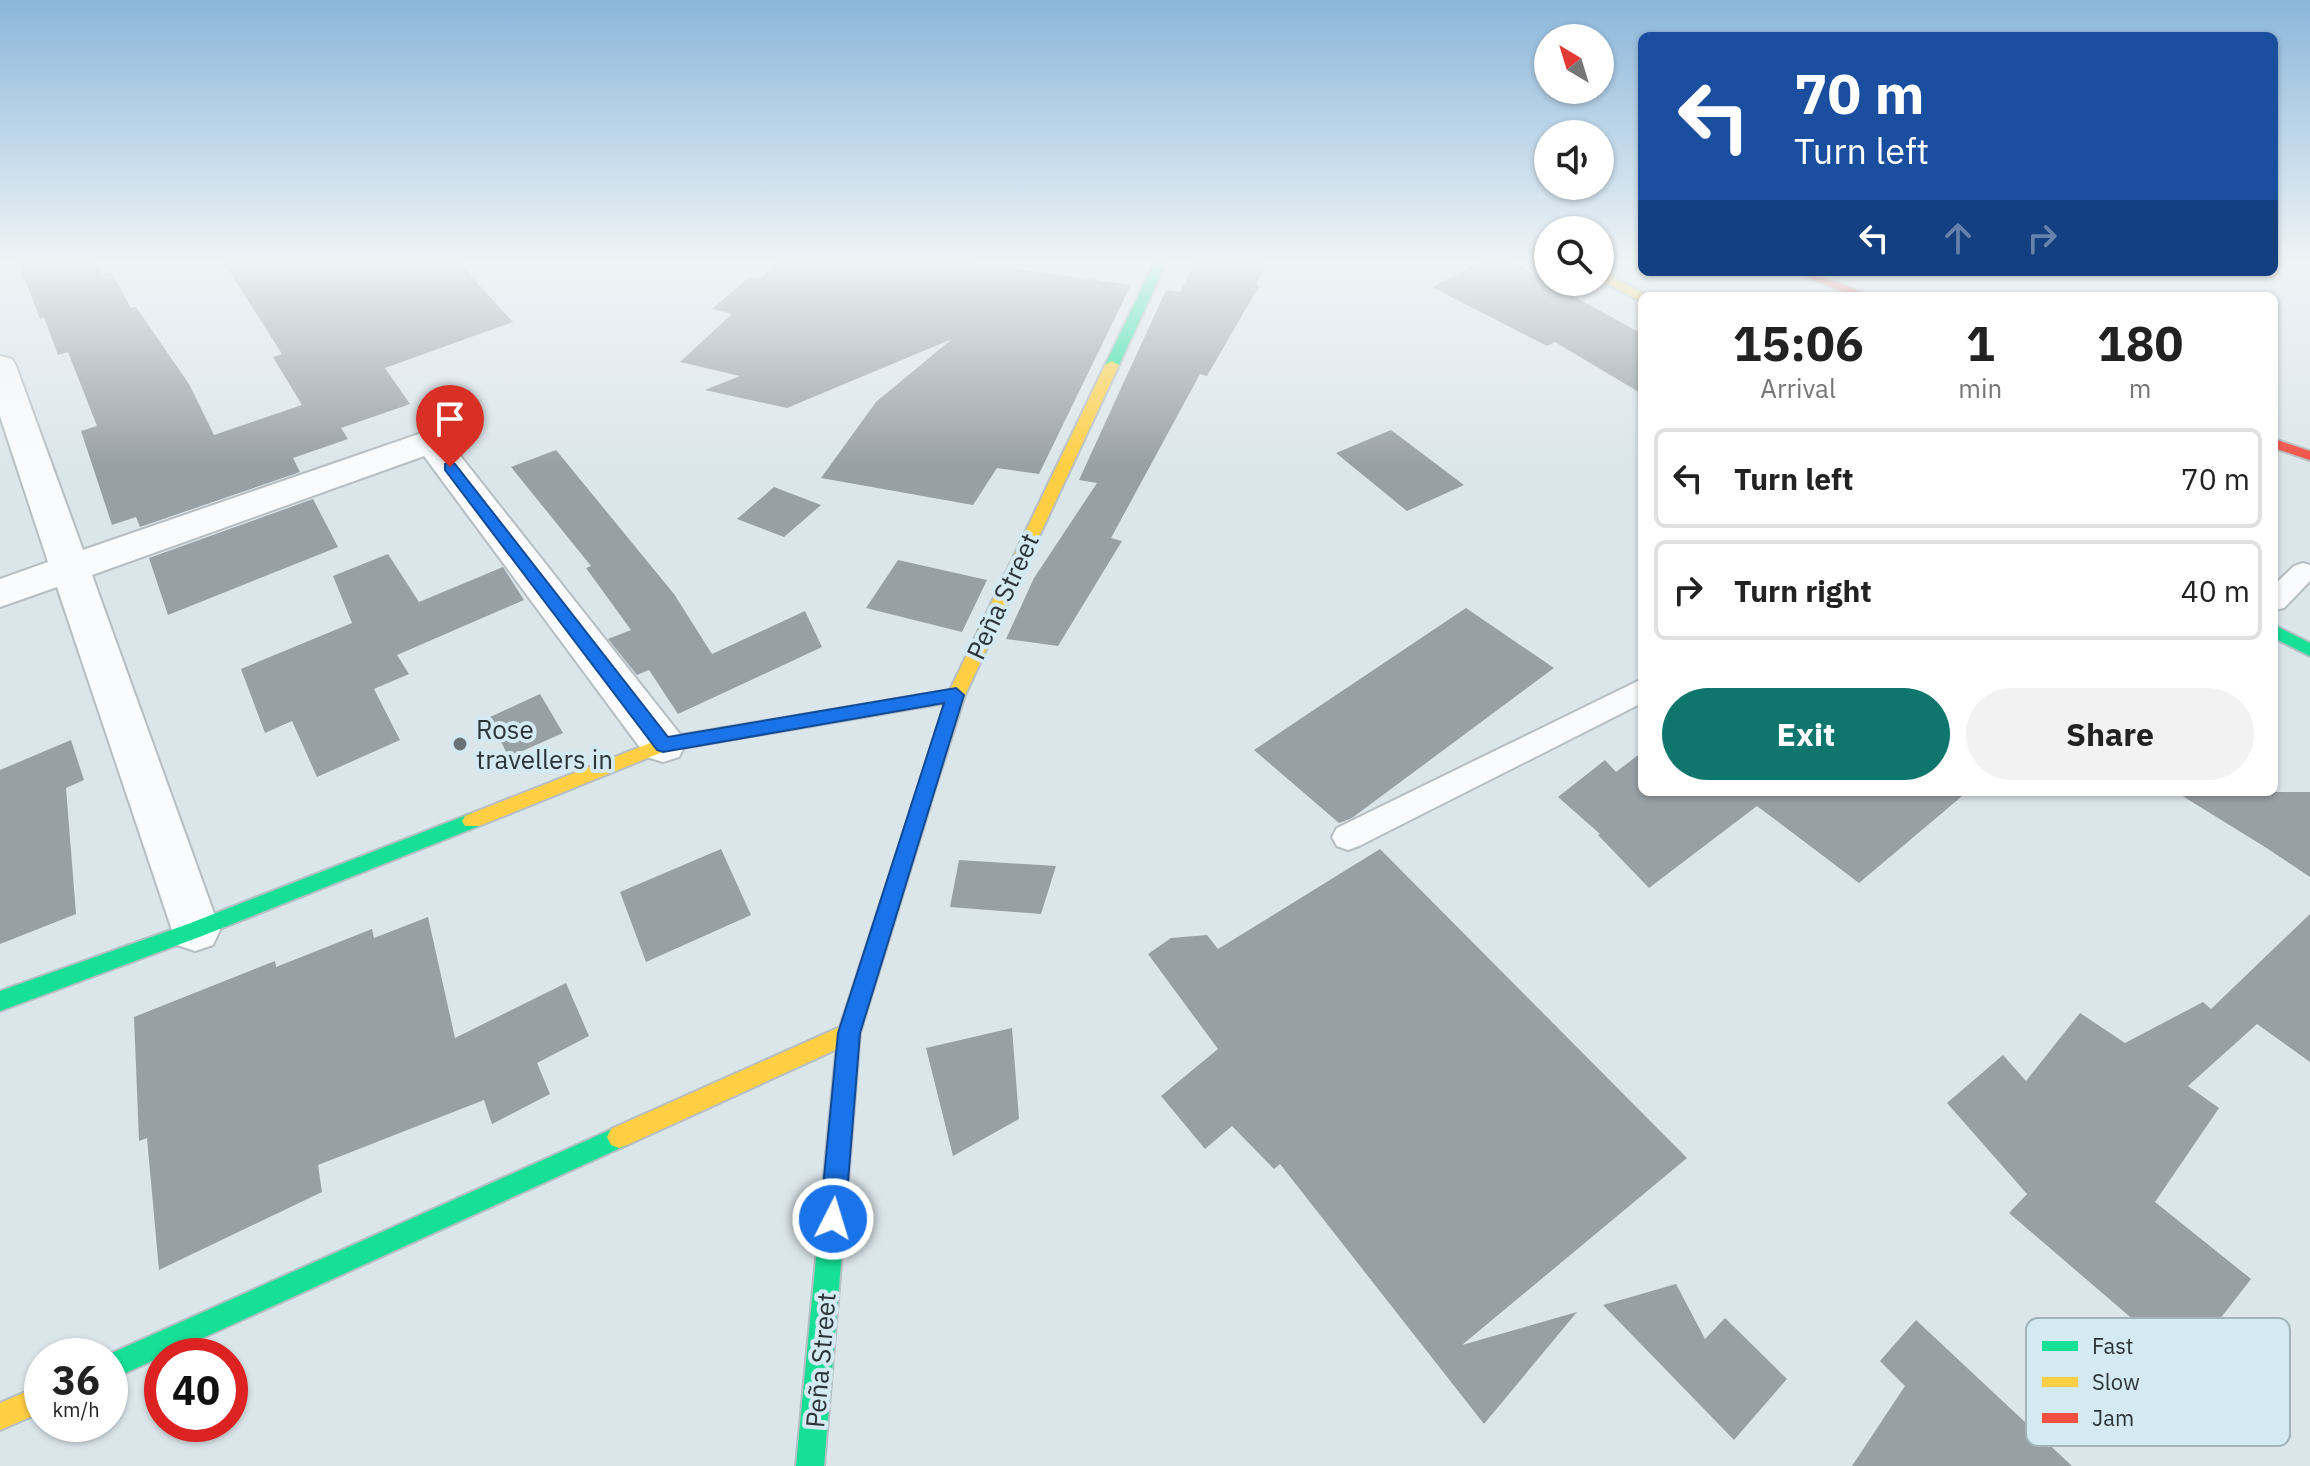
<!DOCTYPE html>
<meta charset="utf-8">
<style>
body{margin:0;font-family:"IBM Plex Sans",sans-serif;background:#f2f2f2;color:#222;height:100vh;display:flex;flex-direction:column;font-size:30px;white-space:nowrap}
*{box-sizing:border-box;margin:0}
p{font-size:26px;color:#767676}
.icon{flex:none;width:44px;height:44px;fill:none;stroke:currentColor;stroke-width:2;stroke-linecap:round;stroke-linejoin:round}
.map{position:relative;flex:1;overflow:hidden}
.panel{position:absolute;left:1638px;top:292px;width:640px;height:504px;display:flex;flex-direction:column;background:#fff;border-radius:12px;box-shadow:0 2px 6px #0004}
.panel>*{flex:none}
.hud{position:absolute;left:1638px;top:32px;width:640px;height:244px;border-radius:12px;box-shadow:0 2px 6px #0004;background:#1a4fa0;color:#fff;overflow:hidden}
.needle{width:52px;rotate:322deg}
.controls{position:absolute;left:1534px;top:24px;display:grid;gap:16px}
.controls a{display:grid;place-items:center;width:80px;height:80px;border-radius:50%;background:#fff;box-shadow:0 2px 6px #0004;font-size:40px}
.speed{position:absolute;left:24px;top:1338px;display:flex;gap:16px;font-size:40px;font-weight:700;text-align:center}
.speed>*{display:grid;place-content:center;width:104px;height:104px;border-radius:50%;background:#fff;box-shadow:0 2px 6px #0004;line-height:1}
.speed small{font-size:20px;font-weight:400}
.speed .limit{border:12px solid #d22;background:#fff;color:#111}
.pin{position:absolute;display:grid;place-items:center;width:68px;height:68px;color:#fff;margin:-82px -34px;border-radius:50% 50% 50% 0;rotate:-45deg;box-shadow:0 0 8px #0007}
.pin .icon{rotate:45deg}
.me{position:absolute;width:88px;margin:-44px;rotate:5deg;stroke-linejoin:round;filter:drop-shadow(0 0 6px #0008)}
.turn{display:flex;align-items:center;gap:28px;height:168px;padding:0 24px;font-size:36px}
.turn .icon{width:104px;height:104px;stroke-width:2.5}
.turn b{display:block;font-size:56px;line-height:68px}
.lanes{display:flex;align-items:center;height:76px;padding:0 24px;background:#0003;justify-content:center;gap:40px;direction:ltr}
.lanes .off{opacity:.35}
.eta{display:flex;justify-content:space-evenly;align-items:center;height:136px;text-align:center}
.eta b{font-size:48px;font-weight:700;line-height:56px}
.action{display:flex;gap:16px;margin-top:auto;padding:16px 24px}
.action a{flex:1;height:92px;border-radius:48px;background:#0f766e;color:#fff;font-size:32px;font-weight:700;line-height:92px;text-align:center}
.action a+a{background:#f2f2f2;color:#222}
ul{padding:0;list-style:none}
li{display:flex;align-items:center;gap:24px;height:100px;margin:0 16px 12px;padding:0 8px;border:4px solid #e0e0e0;border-radius:12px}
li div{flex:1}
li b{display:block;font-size:30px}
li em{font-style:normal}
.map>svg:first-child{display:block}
.building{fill:#97a0a4}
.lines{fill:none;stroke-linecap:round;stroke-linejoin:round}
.lane-casing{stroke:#b5bec2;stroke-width:4}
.street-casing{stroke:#b5bec2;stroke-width:4}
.fast-casing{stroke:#b5bec2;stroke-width:4}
.slow-casing{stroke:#b5bec2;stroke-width:4}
.jam-casing{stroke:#b5bec2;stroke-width:4}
.lane{fill:#fafbfc;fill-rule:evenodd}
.street{fill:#fafbfc;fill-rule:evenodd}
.fast{fill:#16e098;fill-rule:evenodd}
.slow{fill:#ffcf43;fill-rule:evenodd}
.jam{fill:#f24e42;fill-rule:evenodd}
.route{fill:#1a73e8;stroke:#114b97;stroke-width:2}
.poi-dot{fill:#697277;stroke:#d4e9f2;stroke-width:3}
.labels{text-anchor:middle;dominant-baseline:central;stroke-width:8;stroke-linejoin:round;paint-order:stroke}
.street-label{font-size:26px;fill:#2c3438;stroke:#d4e9f2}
.poi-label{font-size:26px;fill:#2c3438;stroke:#d4e9f2;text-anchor:start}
.key{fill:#d4e9f2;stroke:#a2b3ba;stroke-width:2}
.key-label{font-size:22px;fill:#2c3438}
</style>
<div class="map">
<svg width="2310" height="1466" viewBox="0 0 2310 1466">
<rect width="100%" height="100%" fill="#dbe6eb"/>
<path class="building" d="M18 261H95L102 274 111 272 131 308 136 307 189 384 214 435 302 405 273 357 282 354 223 261H457L513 322 385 368 410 404 341 428 348 439 293 458 300 472 140 527 136 517 112 525 81 431 97 426 68 352 58 355 44 317 40 319Z
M777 261H959L1131 285 1039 474 997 468 973 505 821 478 876 402 952 339 787 408 705 390 740 376 680 362 732 314 712 309 749 277 760 279Z
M1196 261H1268L1256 285 1259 286 1207 376 1200 374 1111 538 1122 541 1058 646 1006 639 1034 578 1097 483 1079 480 1166 290 1180 292Z
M1482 261H1510L1642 334V394L1555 342 1547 346 1432 287Z
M1391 430 1464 485 1407 511 1336 453Z
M556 450 674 594 712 654 805 611 822 647 678 714 649 670 637 675 608 639 631 630 586 568 591 566 511 467Z
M774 487 821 505 784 537 737 519Z
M313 499 338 547 168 615 149 558Z
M388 554 419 602 503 567 524 600 397 655 409 674 374 689 400 740 317 777 292 721 265 733 241 669 352 623 333 576Z
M898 560 987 580 962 632 866 608Z
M1466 608 1554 668 1352 818 1339 823 1254 750Z
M540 694 563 733 509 757 488 718Z
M71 740 84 780 66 788 76 914 0 944V770Z
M1642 752V792H1967L1859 883 1757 806 1649 888 1598 835 1600 834 1558 797 1605 760 1616 772Z
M2176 792H2310V877L2265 847Z
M721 849 751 915 646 962 620 892Z
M1380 849 1687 1158 1462 1345 1577 1312 1484 1424 1280 1164 1274 1169 1232 1126 1205 1149 1161 1096 1218 1049 1148 954 1171 938 1207 935 1218 949Z
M959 860 1056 866 1041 914 950 907Z
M2310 914V1062L2257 1024 2188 1086 2219 1108 2155 1202 2251 1279 2185 1364 2009 1213 2027 1194 1947 1103 2003 1055 2026 1081 2080 1013 2125 1043 2203 1002 2211 1009Z
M428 917 455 1038 566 983 589 1036 537 1063 550 1094 492 1124 484 1100 318 1165 322 1192 159 1270 147 1138 139 1141 134 1017 275 961 276 967 372 929 374 938Z
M1012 1028 1019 1119 953 1156 926 1048Z
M1676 1284 1705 1339 1725 1318 1787 1379 1734 1440 1603 1305Z
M1916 1320 2072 1466H1852L1905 1386 1880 1361Z"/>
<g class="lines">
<defs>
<path id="lane" d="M2303 563 2310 565V581L2284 608 2274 610V585L2294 566Z
M1642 679V703L1359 846 1348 850 1337 846 1332 837 1337 828Z"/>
<path id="street" d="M0 356 12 359 16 366 83 550 419 434 431 430 443 434 679 733 685 745 679 757 663 762 647 757 424 456 92 575 220 930 213 945 195 951 177 945 57 587 0 607V579L48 562 0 416Z"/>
<path id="fast" d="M1155 261H1167L1119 365 1112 369 1107 368 1105 365Z
M2274 625 2310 643V656L2274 638Z
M472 813 479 816 482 821 479 826 202 936 0 1011V991L188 924Z
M619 1126 627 1129 631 1137 627 1145 110 1380V1356H105Z
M839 1133 847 1136 851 1144 824 1466H796L827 1144 831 1136Z"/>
<path id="slow" d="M1600 271 1604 272 1648 296H1642V301L1638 300 1600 280Z
M1112 361 1119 365 965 695 928 811H914L912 806 945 703 665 751 479 826H465L462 821 465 816 663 738 950 690 1105 365Z
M849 1023 857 1026 860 1033 857 1040 627 1145 619 1148 611 1145 607 1137 611 1129Z
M42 1385V1412L0 1430V1403Z"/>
<path id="jam" d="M1793 272H1811L1872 296H1854Z
M2274 439 2310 451V460L2274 448Z
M921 799 928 801 930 806 860 1033 851 1144 847 1152 839 1155 831 1152 827 1144 838 1033 912 806 914 801Z"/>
</defs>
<use href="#lane" class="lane-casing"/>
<use href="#street" class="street-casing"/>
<use href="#fast" class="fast-casing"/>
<use href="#slow" class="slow-casing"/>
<use href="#jam" class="jam-casing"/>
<use href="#lane" class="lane"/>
<use href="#street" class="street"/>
<use href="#fast" class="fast"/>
<use href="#slow" class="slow"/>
<use href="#jam" class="jam"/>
</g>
<linearGradient id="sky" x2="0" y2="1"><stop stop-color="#8ab6da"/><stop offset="0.56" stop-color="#eff4f6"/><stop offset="1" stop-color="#eff4f6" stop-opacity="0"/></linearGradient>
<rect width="2310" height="466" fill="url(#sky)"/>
<path class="route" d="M450 462 455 464 668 737 956 688 964 695 860 1033 845 1219 841 1227 833 1231 824 1227 820 1219 838 1033 944 703 663 752 657 750 445 470V464Z"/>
<circle class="poi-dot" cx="460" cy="744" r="8"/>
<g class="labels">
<g class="street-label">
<text transform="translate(1002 596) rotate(-65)">Peña Street</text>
<text transform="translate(820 1360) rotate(-85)">Peña Street</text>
</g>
<g class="poi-label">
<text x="476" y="729">Rose<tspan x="476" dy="30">travellers in</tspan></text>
</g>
</g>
<rect x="2026" y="1318" width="264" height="128" rx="12" class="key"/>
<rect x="2042" y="1341" width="36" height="10" fill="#16e098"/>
<rect x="2042" y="1377" width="36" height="10" fill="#ffcf43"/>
<rect x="2042" y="1413" width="36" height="10" fill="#f24e42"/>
<g class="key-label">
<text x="2092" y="1354">Fast</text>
<text x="2092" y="1390">Slow</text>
<text x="2092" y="1426">Jam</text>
</g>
</svg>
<div class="controls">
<a><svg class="needle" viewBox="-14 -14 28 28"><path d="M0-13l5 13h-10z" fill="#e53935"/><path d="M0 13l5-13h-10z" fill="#767676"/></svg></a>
<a><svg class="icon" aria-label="sound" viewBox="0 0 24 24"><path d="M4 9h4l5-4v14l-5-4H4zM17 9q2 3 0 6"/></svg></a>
<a><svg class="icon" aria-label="search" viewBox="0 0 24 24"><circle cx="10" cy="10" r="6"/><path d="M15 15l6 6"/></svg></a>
</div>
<div class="speed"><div>36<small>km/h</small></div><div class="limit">40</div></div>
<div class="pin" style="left:450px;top:467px;background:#d93025"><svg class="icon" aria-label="arrive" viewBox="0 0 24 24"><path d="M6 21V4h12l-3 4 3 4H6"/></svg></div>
<svg class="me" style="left:833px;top:1219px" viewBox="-20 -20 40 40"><circle r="17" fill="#1a73e8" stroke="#fff" stroke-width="3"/><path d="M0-11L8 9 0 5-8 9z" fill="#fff"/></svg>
<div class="hud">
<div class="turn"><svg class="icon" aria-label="left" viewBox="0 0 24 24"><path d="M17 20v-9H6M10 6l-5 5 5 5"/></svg><div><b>70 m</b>Turn left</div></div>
<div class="lanes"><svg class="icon" aria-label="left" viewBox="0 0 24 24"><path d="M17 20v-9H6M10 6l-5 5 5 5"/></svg><svg class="icon off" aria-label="ahead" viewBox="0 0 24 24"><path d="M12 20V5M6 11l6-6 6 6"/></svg><svg class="icon off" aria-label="right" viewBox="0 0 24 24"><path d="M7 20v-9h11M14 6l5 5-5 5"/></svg></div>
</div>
<section class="panel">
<div class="eta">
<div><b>15:06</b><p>Arrival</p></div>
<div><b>1</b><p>min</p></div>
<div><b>180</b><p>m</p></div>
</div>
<ul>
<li><svg class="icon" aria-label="left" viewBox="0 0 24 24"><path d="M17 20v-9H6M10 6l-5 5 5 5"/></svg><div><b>Turn left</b></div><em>70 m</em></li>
<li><svg class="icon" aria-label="right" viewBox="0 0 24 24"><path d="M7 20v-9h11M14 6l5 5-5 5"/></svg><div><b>Turn right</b></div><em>40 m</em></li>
</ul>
<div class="action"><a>Exit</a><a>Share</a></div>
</section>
</div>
